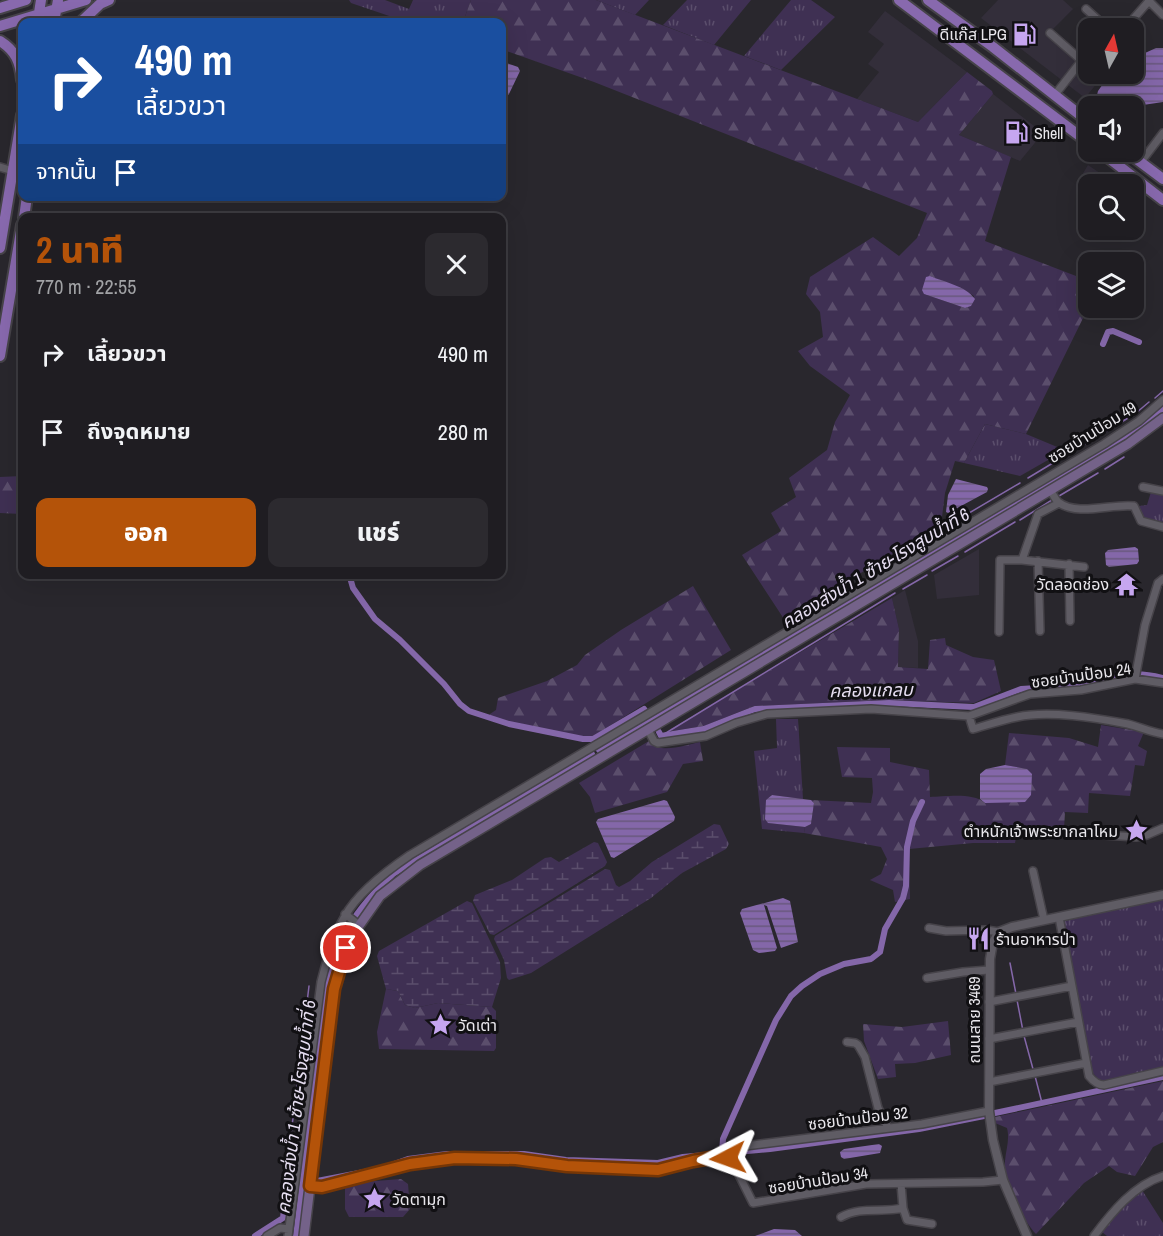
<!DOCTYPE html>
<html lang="th">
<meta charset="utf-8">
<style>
body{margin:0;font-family:"Archivo Narrow","Noto Sans Thai",sans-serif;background:#2c2a2f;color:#f1f3f6;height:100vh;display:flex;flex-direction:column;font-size:22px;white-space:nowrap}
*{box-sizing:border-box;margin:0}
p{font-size:20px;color:#a1a2a5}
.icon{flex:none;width:33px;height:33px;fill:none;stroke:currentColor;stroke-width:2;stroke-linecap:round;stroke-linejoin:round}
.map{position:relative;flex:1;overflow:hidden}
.sheet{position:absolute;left:18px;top:213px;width:488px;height:366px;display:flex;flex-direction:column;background:#1f1d22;border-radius:12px;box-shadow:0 6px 24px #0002,0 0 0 2px #3c3b40}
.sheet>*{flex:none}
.guide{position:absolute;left:18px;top:18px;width:488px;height:183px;border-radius:12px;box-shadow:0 6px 24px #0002,0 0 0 2px #3c3b40;background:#1a4fa0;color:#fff;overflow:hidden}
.needle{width:39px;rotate:8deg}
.buttons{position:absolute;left:1078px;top:18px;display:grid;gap:12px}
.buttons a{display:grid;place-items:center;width:66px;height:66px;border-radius:12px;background:#1f1d22;box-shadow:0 6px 24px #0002,0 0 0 2px #3c3b40;font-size:30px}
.pin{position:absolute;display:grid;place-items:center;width:51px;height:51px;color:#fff;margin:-26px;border:3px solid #fff;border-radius:50%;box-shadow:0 2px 6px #0007}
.me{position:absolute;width:66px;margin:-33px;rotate:266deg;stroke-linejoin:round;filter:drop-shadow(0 0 4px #0008)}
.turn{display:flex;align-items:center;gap:21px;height:126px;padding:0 18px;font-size:27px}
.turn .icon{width:78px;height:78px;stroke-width:2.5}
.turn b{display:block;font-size:42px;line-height:51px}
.then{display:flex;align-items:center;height:57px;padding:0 18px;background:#0003;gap:12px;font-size:22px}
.round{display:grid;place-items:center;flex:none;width:63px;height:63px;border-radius:12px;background:#2c2a2f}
.headline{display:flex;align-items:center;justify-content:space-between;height:102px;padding:0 18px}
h1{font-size:36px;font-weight:800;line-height:45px;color:#b45309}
.button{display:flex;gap:12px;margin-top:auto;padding:12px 18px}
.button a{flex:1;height:69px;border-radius:12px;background:#b45309;color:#fff;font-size:24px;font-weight:800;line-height:69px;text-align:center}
.button a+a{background:#2c2a2f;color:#f1f3f6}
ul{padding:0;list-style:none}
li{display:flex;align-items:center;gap:18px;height:78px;padding:0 18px}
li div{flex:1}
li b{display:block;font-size:22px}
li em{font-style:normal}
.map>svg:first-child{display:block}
.built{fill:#332e3a}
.grass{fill:url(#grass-tufts)}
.forest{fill:url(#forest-firs);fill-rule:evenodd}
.wetland{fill:url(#wetland-marsh)}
.water{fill:url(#water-rules)}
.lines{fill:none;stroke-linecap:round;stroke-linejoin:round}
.stream{stroke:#8467a9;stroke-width:1.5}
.canal{stroke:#8467a9;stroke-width:6}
.minor-casing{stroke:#464349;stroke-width:10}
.tertiary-casing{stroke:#464349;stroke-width:11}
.secondary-casing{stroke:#464349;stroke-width:12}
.primary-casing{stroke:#464349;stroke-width:14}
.minor{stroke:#5f5c64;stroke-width:7}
.tertiary{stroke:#5f5c64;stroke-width:8}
.secondary{stroke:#746289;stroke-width:9}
.primary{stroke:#8869ae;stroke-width:10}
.route-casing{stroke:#753606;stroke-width:15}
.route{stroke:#b45309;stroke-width:10}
.labels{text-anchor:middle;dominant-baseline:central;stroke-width:6;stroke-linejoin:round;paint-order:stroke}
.poi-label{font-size:16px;fill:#e9e7ec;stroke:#111013;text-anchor:start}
.street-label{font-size:16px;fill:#e9e7ec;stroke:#111013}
.water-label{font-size:18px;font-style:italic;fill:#e6def1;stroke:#111013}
</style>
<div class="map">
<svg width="1163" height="1236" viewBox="0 0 1163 1236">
<defs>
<pattern id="grass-tufts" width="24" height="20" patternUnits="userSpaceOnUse" patternTransform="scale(1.5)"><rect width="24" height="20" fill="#3f3053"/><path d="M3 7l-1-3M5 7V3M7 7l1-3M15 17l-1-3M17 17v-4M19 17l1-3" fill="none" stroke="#5b4e6c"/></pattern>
<pattern id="forest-firs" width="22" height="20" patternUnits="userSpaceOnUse" patternTransform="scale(1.5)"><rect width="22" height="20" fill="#3f3053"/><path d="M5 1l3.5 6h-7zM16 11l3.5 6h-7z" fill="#5b4e6c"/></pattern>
<pattern id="wetland-marsh" width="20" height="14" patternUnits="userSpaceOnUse" patternTransform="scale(1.5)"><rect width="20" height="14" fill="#3f3053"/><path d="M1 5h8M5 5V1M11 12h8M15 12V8" fill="none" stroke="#5b4e6c"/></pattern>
<pattern id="water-rules" width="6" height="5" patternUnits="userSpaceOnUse" patternTransform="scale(1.5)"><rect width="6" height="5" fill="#8467a9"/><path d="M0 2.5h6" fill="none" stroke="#68587d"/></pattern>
</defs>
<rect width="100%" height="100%" fill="#29272d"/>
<path class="built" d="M998 0H1063L1073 9 1049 33 1089 67V74H1097L1102 77 1085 98 981 18Z
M885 11 967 72 918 122 857 99 879 72 868 64 884 44 868 32Z
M993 94 1043 133 1020 161 959 135Z
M1088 165 1116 184H1089V190L1076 185Z
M979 549V595L937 599 934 575Z
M905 590 918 641V668L898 667 899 629 892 598Z"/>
<path class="grass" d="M349 0H385L409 9 413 0H471L463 22H407L351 3Z
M596 0H649L635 15Z
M687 0H751L714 45 663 25Z
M791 0H811L835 17 781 70 744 56Z
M985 424 1026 434 1062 449V452L1020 476 964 463Z
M1151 492 1163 494V523L1142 517 1139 506 1147 505Z
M776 719H798L803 799 771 795 769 823 805 827 804 833 762 829 754 751 777 748Z
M1163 897V1068L1101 1082 1090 1070 1061 918Z
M1142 1190 1163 1223V1236H1107L1102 1232 1113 1217Z"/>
<path class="forest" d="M471 0H596L918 122 967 72 992 91 993 94 959 135 1011 157 985 241 1089 281V306L1026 434 985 424 964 463 955 461 945 493 941 525 784 619 742 555 781 531 771 513 796 497 789 478 827 450 835 422 850 395 810 366 798 351 823 337 820 312 806 294 810 277 873 237 899 256 917 238 927 213 594 82 501 49V22H463ZM930 276 966 291 974 296 971 306 965 308 924 294Z
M22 476V514L0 513V477Z
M693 586 731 650 587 740 510 725 492 718 490 714 496 710 498 698 547 681 577 665 585 655 621 630Z
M892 598 899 629 898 667 928 669 930 640 945 638 946 645 973 657 994 660 1001 691 974 703 888 700 754 706 704 726 672 731 671 729Z
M1101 725 1144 732 1138 746 1147 751 1144 766 1135 765 1130 796 1089 793 1088 813 1065 812 1064 829 1018 826 1015 843H973L909 849 910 899 895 902 893 890 870 880 881 874 887 859 881 847 804 833 805 827 811 824 814 803 811 800 871 803 873 792 872 778 842 777 837 747 890 748V762L929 770 930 797C945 797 972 792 985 803L1027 769 1005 765 1009 733 1069 738 1098 747Z
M649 741C659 755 686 745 700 742L703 761 683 764 667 792 595 813 590 797 579 783Z
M386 989 398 991 405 1005 415 1008 438 1003 492 1007 496 1011V1048L494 1051 379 1049 377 1032Z
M948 1021 951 1055 915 1063 895 1064 896 1077 878 1079 864 1041 863 1024 902 1027Z
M1163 1081V1142L1153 1147 1135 1176 1117 1172 1109 1166 1084 1183 1036 1234C1023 1221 1003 1180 1005 1161 1006 1149 1010 1140 1007 1128L995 1123V1117Z
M401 1179 408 1184 410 1209 403 1217H349L345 1209V1186L350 1183Z"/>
<path class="wetland" d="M714 824 720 825 729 844 726 849 682 873 651 898 531 973 509 980 507 978 504 960 494 939 495 936 605 869 610 870 616 885 619 887 630 881 652 862Z
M594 842 598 843 607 862 605 866 494 935 490 934 473 901 475 895 512 880 545 858 551 857 559 862Z
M467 901 472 903 500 962 501 978 492 1007 438 1003 415 1008 405 1005 398 991 386 989 377 956 379 951Z"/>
<path class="water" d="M1156 48H1163V102L1143 105 1134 118V106H1101L1096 99 1098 91 1110 74H1134V58Z
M501 61 518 67 520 71 509 94 501 103Z
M930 276C944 282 966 286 975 299L971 306 965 308 924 294 922 290 926 277Z
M956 479 987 487 988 489 987 492 948 513 946 512 948 495Z
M1135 547 1138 549 1139 561 1137 564 1109 567 1106 565 1105 553 1108 550Z
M1005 765 1027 769 1032 774 1031 795 1025 802 985 803 980 799V774L986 769Z
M772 795 811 800 814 803 811 824 805 827 768 823 765 819 766 800Z
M664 800 667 801 675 817 674 821 614 858 611 857 596 822 598 819Z
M783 898 790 901 798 942 781 948 767 906 764 905 777 948 775 951 759 953 753 950 740 913 742 909Z
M879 1144 882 1146 880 1153 844 1159 841 1157 840 1152 844 1149Z
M774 1229 795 1230 802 1236H755Z"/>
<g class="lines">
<path class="stream" d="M1155 398 1163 391
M1136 413 1149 402
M1097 437 1128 418
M1105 469 1124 457
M1028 478 1091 440
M1059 496 1098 473
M1020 520 1052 500
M947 526 1020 483
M965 552 1015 522
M932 571 958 556
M903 589 927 575
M661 736 895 593
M1010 963 1016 994
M1017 1000 1023 1031
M1024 1036 1033 1069
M1035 1076 1042 1103
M287 1181 289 1151 309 986"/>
<path class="canal" d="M1103 344 1108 332 1113 331 1139 342
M349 574 353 588 375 619 400 640 444 684 460 704 469 711 509 724 583 739H593L644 709 646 712
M1091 684C1121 676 1131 670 1163 678
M659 732 661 736 704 729 755 709 889 703 974 707 1021 689 1086 685
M599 750 1130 434 1163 409
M995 1113 1163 1077
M722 1153 723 1139 776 1020 791 996 802 986 820 974 844 964 871 959 880 952 885 929 903 898 906 886 907 847 913 821 922 802
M317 1181 380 1169 408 1159 447 1154H524L566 1160 658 1163 683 1157 770 1149 919 1129 984 1116
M255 1236 283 1218 287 1181H290
M296 1236 326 988C340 935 353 912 393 874L592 754"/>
<defs>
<path id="minor" d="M1150 0 1149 1 1163 15
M1086 9 1107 28
M1134 18 1149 1
M1109 28 1118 21
M1050 33 1081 60
M1054 96 1089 51
M1141 162 1163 133
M0 167 13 171
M1143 487 1163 491
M1050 490C1053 494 1055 499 1058 502 1077 517 1113 503 1134 506L1141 521 1163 527
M1022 560 1038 514 1059 503
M1038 561 1040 631
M1069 564 1070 621
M999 632 1000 560H1022L1084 567
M1135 679 1145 625 1158 583 1163 579
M969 716 973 729C987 725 1002 720 1017 717 1049 710 1096 718 1128 724 1140 727 1150 732 1163 734
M648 730 654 741 658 743 706 736 736 723 767 714 871 709 969 716 1030 694 1081 690 1135 679 1163 683
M1042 831 1136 837 1147 835 1163 828
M1033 871 1044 920
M345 914 359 925
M1059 917 1089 1076C1093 1081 1097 1085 1104 1085L1163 1071
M929 928 946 931 986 930 999 932
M927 978 963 972 989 970
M989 1002 1072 986
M989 1039 1078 1022
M847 1042 855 1043 858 1045 865 1057 878 1108 888 1128
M989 1082 1086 1063
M729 1148 922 1124 989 1111
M901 1184 903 1208 907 1220 932 1224
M310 1186 322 1187 410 1164 455 1158 516 1159 567 1166 658 1170 693 1161 722 1156 732 1161 753 1203 866 1184 983 1182 1003 1180
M841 1217C861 1206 882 1213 903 1208
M267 1236 280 1228 289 1229
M288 1236 321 982C327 959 333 936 345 916 358 892 388 870 410 855L1104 444 1139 421 1163 400
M1094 1236C1112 1212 1134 1185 1163 1176"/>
<path id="tertiary" d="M1027 1236 1003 1180 993 1140 989 1111 990 959 993 942 999 932 1012 927 1163 895"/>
<path id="secondary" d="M304 1236 334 989 339 968 354 933 380 896 420 865 1128 444 1163 418"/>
<path id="primary" d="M899 0 1089 143
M928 0 993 47 1089 122
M0 8 26 0
M38 19 41 0
M54 22 58 0
M81 22 100 4 109 0
M0 26 86 0
M0 41C16 51 20 62 22 80
M1101 152 1163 200
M1127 152 1163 179
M24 218 27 196
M0 248 22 115
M0 356 22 225"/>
</defs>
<use href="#minor" class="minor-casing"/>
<use href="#tertiary" class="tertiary-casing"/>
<use href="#secondary" class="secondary-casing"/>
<use href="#primary" class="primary-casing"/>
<use href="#minor" class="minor"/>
<use href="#tertiary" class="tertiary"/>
<use href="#secondary" class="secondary"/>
<use href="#primary" class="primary"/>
</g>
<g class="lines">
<defs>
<path id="route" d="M346 948 334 989 310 1186 322 1187 410 1164 455 1158 516 1159 567 1166 658 1170 693 1161 722 1156 728 1158"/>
</defs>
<use href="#route" class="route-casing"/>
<use href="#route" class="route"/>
</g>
<defs>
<symbol id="fuel-bare" viewBox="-9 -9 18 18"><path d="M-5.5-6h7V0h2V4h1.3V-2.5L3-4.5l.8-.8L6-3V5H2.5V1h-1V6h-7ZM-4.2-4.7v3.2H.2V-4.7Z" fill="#c6a6f0" stroke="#111013" stroke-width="2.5" paint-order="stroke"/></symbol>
<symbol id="temple-bare" viewBox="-9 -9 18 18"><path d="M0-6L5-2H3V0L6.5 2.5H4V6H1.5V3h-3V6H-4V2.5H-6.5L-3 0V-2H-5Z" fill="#c6a6f0" stroke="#111013" stroke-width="2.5" paint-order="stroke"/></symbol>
<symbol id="sight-bare" viewBox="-9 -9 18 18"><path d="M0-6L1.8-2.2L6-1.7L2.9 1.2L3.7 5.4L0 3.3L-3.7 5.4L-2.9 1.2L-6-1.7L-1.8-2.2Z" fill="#c6a6f0" stroke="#111013" stroke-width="2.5" paint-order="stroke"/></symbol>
<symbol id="restaurant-bare" viewBox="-9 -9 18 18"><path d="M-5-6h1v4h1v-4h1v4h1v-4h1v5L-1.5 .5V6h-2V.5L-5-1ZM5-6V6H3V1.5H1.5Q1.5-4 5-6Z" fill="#c6a6f0" stroke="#111013" stroke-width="2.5" paint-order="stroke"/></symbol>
</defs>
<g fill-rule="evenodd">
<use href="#fuel-bare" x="1008" y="18" width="33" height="33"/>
<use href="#fuel-bare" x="1000" y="116" width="33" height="33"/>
<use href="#temple-bare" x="1110" y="568" width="33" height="33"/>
<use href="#sight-bare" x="1120" y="814" width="33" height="33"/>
<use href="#restaurant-bare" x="962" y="922" width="33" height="33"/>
<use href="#sight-bare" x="424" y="1008" width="33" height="33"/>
<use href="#sight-bare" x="358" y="1182" width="33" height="33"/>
</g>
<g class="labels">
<g class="poi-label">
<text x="1007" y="34" text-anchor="end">ดีแก๊ส LPG</text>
<text x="1034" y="133">Shell</text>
<text x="1109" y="584" text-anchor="end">วัดลอดช่อง</text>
<text x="1118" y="831" text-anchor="end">ตำหนักเจ้าพระยากลาโหม</text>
<text x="996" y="939">ร้านอาหารป่า</text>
<text x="458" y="1025">วัดเต่า</text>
<text x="392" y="1199">วัดตามุก</text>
</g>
<g class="street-label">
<text transform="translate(1092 432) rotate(-32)">ซอยบ้านป้อม 49</text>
<text transform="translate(1081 675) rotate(-8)">ซอยบ้านป้อม 24</text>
<text transform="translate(974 1020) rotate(-90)">ถนนสาย 3469</text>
<text transform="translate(858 1118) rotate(-7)">ซอยบ้านป้อม 32</text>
<text transform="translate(818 1180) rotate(-9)">ซอยบ้านป้อม 34</text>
</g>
<g class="water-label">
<text transform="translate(875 568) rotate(-31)">คลองส่งน้ำ 1 ซ้าย-โรงสูบน้ำที่ 6</text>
<text transform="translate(871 690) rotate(-1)">คลองแกลบ</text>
<text transform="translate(296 1107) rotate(-83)">คลองส่งน้ำ 1 ซ้าย-โรงสูบน้ำที่ 6</text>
</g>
</g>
</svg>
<div class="buttons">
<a><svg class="needle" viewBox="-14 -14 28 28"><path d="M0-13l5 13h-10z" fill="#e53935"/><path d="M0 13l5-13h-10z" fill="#a1a2a5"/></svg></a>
<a><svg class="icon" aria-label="sound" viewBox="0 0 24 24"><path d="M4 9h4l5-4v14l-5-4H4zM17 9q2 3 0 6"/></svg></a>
<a><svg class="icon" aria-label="search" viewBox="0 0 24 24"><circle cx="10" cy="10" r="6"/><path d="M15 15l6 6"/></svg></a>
<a><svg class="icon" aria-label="layers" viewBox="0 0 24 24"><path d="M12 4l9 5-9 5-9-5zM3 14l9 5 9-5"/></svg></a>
</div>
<div class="pin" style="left:346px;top:948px;background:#d93025"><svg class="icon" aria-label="arrive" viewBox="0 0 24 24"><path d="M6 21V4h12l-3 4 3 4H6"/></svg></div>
<svg class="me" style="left:728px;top:1158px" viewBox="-20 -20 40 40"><path d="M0-17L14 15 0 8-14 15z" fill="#b45309" stroke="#fff" stroke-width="4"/></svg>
<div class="guide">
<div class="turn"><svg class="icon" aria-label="right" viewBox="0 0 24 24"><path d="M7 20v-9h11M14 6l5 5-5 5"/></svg><div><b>490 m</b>เลี้ยวขวา</div></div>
<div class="then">จากนั้น<svg class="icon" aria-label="arrive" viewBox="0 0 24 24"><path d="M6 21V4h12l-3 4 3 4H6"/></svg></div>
</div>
<section class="sheet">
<div class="headline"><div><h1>2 นาที</h1><p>770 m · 22:55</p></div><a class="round"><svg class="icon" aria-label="close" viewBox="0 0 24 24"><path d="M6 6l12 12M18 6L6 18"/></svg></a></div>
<ul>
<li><svg class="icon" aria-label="right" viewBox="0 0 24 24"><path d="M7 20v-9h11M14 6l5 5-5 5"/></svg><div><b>เลี้ยวขวา</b></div><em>490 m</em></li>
<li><svg class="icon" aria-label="arrive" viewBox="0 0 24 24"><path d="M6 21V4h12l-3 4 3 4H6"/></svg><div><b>ถึงจุดหมาย</b></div><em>280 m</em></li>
</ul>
<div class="button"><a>ออก</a><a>แชร์</a></div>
</section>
</div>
